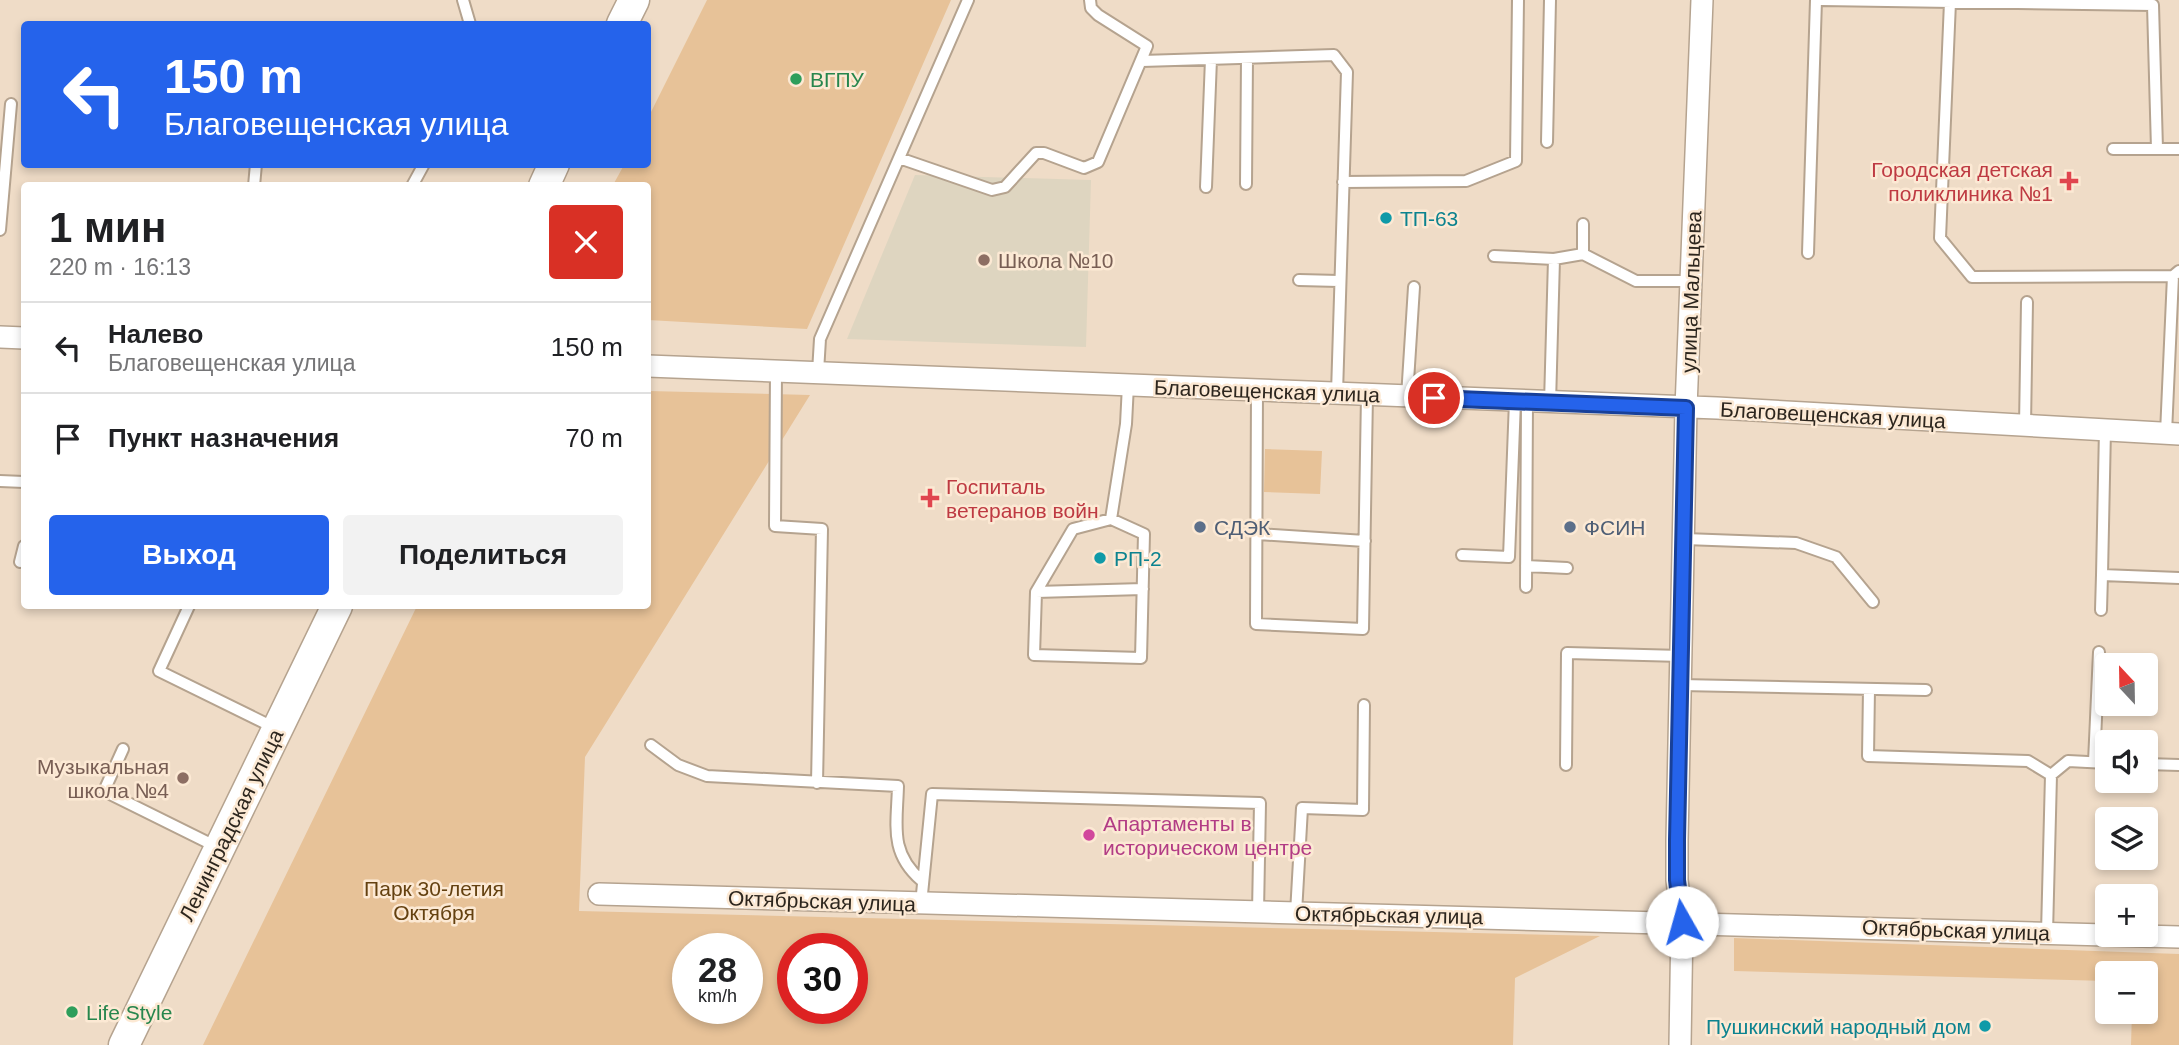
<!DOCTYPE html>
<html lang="ru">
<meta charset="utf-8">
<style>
body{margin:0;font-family:Arial,sans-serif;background:#f2f2f2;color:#202124;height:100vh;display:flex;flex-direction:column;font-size:26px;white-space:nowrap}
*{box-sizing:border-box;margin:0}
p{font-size:23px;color:#757577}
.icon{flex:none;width:38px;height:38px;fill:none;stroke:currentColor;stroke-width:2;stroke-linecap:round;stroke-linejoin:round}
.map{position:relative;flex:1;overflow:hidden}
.sheet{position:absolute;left:21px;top:182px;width:630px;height:427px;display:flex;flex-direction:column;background:#fff;border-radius:7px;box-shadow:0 4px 10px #0003}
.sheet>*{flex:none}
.hud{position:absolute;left:21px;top:21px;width:630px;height:147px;border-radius:7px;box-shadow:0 4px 10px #0003;background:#2563eb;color:#fff;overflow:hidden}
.needle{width:46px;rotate:338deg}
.buttons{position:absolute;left:2095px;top:653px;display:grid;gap:14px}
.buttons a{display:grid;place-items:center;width:63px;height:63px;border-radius:7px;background:#fff;box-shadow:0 4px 10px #0003;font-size:35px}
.speed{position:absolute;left:672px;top:933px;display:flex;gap:14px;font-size:35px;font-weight:700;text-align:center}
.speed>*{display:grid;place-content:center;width:91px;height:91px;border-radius:50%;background:#fff;box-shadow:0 4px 10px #0003;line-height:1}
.speed small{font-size:18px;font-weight:400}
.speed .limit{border:10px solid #d22;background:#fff;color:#111}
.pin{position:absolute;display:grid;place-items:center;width:60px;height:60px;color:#fff;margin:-30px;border:4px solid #fff;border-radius:50%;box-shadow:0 2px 7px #0007}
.me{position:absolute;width:77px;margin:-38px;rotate:353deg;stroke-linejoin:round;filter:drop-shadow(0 0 5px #0008)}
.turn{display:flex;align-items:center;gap:24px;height:147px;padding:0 28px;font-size:32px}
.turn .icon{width:91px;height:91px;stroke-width:2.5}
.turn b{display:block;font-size:49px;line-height:60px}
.round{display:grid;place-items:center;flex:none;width:74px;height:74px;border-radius:7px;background:#f2f2f2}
.summary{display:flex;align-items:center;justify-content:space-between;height:119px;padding:0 28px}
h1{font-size:42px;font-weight:700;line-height:52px}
.cta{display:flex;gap:14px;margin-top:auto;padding:14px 28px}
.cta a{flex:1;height:80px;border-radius:7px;background:#2563eb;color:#fff;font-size:28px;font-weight:700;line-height:80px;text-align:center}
.cta a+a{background:#f2f2f2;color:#202124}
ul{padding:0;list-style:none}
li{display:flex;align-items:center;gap:21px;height:91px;padding:0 28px;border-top:2px solid #e0e0e0}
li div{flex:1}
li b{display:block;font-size:26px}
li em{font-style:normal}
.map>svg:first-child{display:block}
.education{fill:#ded5c0}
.green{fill:#e7c298;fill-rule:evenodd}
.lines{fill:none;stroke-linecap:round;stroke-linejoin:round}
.service-casing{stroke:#b5a38f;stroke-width:14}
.minor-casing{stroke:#b5a38f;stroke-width:24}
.secondary-casing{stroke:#b5a38f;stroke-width:33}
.service{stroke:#fff;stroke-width:10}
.minor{stroke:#fff;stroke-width:21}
.secondary{stroke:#fff;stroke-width:30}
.route-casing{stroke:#184099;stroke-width:18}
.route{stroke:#2563eb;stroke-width:12}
.leisure-dot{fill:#2e9e5b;stroke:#fce9d4;stroke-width:2.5}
.health-dot{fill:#e0444e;stroke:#fce9d4;stroke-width:2.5}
.culture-dot{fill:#0f9aa8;stroke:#fce9d4;stroke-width:2.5}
.education-dot{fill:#8d6e63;stroke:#fce9d4;stroke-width:2.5}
.service-dot{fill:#5c6f8a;stroke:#fce9d4;stroke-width:2.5}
.hotel-dot{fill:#d1479c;stroke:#fce9d4;stroke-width:2.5}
.labels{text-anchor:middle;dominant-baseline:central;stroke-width:5;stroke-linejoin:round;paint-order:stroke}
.leisure-label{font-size:21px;fill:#27864d;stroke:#fce9d4;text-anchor:start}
.health-label{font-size:21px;fill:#be3a42;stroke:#fce9d4;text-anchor:end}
.culture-label{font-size:21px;fill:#0d838f;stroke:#fce9d4;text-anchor:start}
.education-label{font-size:21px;fill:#785e54;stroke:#fce9d4;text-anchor:start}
.street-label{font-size:21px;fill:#2d261e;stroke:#fce9d4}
.service-label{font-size:21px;fill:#4e5e75;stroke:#fce9d4;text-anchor:start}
.hotel-label{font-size:21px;fill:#b23c85;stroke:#fce9d4;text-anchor:start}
.park-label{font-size:21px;fill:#644110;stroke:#fce9d4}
</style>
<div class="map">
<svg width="2179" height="1045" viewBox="0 0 2179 1045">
<rect width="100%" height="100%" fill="#efdcc7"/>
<path class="education" d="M915 175 1091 180 1086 347 847 339Z"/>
<path class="green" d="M707 0H951L807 329 648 320V186L613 185 624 165 648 164V118Z
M648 391 810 395 585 757 579 911 1600 936 1515 978 1513 1045H203L417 606H648ZM688 948H747V1008H688ZM793 948H852V1008H793Z
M1265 449 1322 451 1320 494 1264 492Z
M1734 938 2179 954V1045H2131L2132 1012H2146V973H2107V981L1734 971Z"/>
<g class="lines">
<defs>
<path id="service" d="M463 0 470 24
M1822 0 2153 5 2157 149H2113
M1950 2 1940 238 1972 277 2173 276
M1142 61 1334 55 1347 72 1337 393
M1547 142 1550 0
M2157 149H2179
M899 158 992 190 1005 187 1036 153H1044L1084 168 1098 162 1147 46 1098 15 1091 8 1090 0
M1343 182 1466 181 1516 161 1518 0
M1246 184 1247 58
M254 186 256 164
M412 186 424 164
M1206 187 1211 59
M1583 224V254L1636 281H1691
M0 230 11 104
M1808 253 1816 0
M1494 256 1554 259 1550 403
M1554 259 1583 254
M1299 280 1339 281
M776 370 775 526 822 529 817 783
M818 372 820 339 968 0
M1257 390 1256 624 1363 629 1367 395
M1407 397 1414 287
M2025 425 2027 302
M2105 429 2102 575 2179 578
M2166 433 2173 276 2179 271
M0 481 24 482
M1111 519 1144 534 1141 658 1034 655 1036 592 1073 529Z
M1111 519 1126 424 1128 385
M1258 534 1365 541
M1685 539 1796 543 1836 557 1873 602
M1462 555 1509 557 1515 401
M20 562 24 546
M1526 566 1567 568
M1526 587 1527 402
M1036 592 1143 589
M189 606 159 671 275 728
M2101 610 2102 575
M1681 685 1926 690
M1869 689 1868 756 2028 761 2051 775 2068 761 2107 763
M651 745 678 765 707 776 898 786C897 825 889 852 921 880
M123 749 104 791 217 847
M2094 762 2099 652
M2146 764 2179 765
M1566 765 1567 653 1682 656
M921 904 932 794 1260 803 1258 912
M1296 913 1302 808 1363 810 1364 705
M2047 933 2051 775"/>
<path id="minor" d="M0 337 24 338
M648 366 1717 408 2179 434
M599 894 2179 937
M1680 1045 1682 922 1677 880V840L1686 408 1702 0"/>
<path id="secondary" d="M622 24 634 0
M544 186 554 164
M124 1045 337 606"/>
</defs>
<use href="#service" class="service-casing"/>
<use href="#minor" class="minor-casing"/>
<use href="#secondary" class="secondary-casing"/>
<use href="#service" class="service"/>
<use href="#minor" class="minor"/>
<use href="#secondary" class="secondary"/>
</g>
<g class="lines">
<defs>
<path id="route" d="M1434 398 1686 408 1677 840V880L1682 922"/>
</defs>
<use href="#route" class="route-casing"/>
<use href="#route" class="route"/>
</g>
<g class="leisure-dot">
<circle cx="796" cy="79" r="7"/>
<circle cx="72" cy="1012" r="7"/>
</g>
<g class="health-dot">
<path d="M2065.5 170.5h7v7h7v7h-7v7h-7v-7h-7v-7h7z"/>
<path d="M926.5 487.5h7v7h7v7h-7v7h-7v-7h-7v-7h7z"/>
</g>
<g class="culture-dot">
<circle cx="1386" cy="218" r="7"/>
<circle cx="1100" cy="558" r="7"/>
<circle cx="1985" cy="1026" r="7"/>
</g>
<g class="education-dot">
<circle cx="984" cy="260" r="7"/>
<circle cx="183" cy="778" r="7"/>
</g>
<g class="service-dot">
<circle cx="1200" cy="527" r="7"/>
<circle cx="1570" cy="527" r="7"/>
</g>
<circle class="hotel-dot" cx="1089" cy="835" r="7"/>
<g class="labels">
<g class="leisure-label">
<text x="810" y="79">ВГПУ</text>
<text x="86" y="1012">Life Style</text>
</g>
<g class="health-label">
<text x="2053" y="169">Городская детская<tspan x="2053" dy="24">поликлиника №1</tspan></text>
<text x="946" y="486" text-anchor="start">Госпиталь<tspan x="946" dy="24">ветеранов войн</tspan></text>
</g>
<g class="culture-label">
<text x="1400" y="218">ТП-63</text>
<text x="1114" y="558">РП-2</text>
<text x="1971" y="1026" text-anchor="end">Пушкинский народный дом</text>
</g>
<g class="education-label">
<text x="998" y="260">Школа №10</text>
<text x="169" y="766" text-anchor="end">Музыкальная<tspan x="169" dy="24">школа №4</tspan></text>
</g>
<g class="street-label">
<text transform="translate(1691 292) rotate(-88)">улица Мальцева</text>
<text transform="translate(1267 391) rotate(2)">Благовещенская улица</text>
<text transform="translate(1833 415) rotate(3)">Благовещенская улица</text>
<text transform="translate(231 825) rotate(-64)">Ленинградская улица</text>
<text transform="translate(822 901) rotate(2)">Октябрьская улица</text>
<text transform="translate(1389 915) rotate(1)">Октябрьская улица</text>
<text transform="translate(1956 930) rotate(2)">Октябрьская улица</text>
</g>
<g class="service-label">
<text x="1214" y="527">СДЭК</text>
<text x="1584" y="527">ФСИН</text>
</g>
<g class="hotel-label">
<text x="1103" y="823">Апартаменты в<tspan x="1103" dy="24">историческом центре</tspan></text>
</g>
<g class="park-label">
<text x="434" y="888">Парк 30-летия<tspan x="434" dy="24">Октября</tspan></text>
</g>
</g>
</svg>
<div class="buttons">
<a><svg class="needle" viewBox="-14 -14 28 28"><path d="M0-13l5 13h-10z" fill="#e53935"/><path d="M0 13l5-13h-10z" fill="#757577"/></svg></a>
<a><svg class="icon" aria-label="sound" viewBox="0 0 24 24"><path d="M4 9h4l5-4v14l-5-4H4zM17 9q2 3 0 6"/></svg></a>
<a><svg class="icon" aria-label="layers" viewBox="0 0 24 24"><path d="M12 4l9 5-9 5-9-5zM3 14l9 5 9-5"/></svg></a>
<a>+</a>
<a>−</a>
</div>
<div class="speed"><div>28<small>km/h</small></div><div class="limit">30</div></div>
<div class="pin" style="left:1434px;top:398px;background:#d93025"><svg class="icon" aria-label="arrive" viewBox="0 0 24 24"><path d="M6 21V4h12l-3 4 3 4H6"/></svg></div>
<svg class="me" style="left:1682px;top:922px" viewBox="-20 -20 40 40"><circle r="19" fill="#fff"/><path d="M0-13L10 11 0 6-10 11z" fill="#2563eb"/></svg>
<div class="hud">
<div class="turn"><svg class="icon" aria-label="left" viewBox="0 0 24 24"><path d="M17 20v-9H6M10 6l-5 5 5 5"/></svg><div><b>150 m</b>Благовещенская улица</div></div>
</div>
<section class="sheet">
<div class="summary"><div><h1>1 мин</h1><p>220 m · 16:13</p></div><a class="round" style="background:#d93025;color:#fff"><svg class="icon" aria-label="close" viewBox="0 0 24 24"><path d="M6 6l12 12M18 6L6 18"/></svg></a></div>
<ul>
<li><svg class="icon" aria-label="left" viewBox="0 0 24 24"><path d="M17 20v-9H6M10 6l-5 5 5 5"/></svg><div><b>Налево</b><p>Благовещенская улица</p></div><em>150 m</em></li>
<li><svg class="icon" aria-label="arrive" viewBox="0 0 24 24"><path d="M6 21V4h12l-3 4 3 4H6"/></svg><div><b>Пункт назначения</b></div><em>70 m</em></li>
</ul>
<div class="cta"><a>Выход</a><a>Поделиться</a></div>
</section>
</div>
